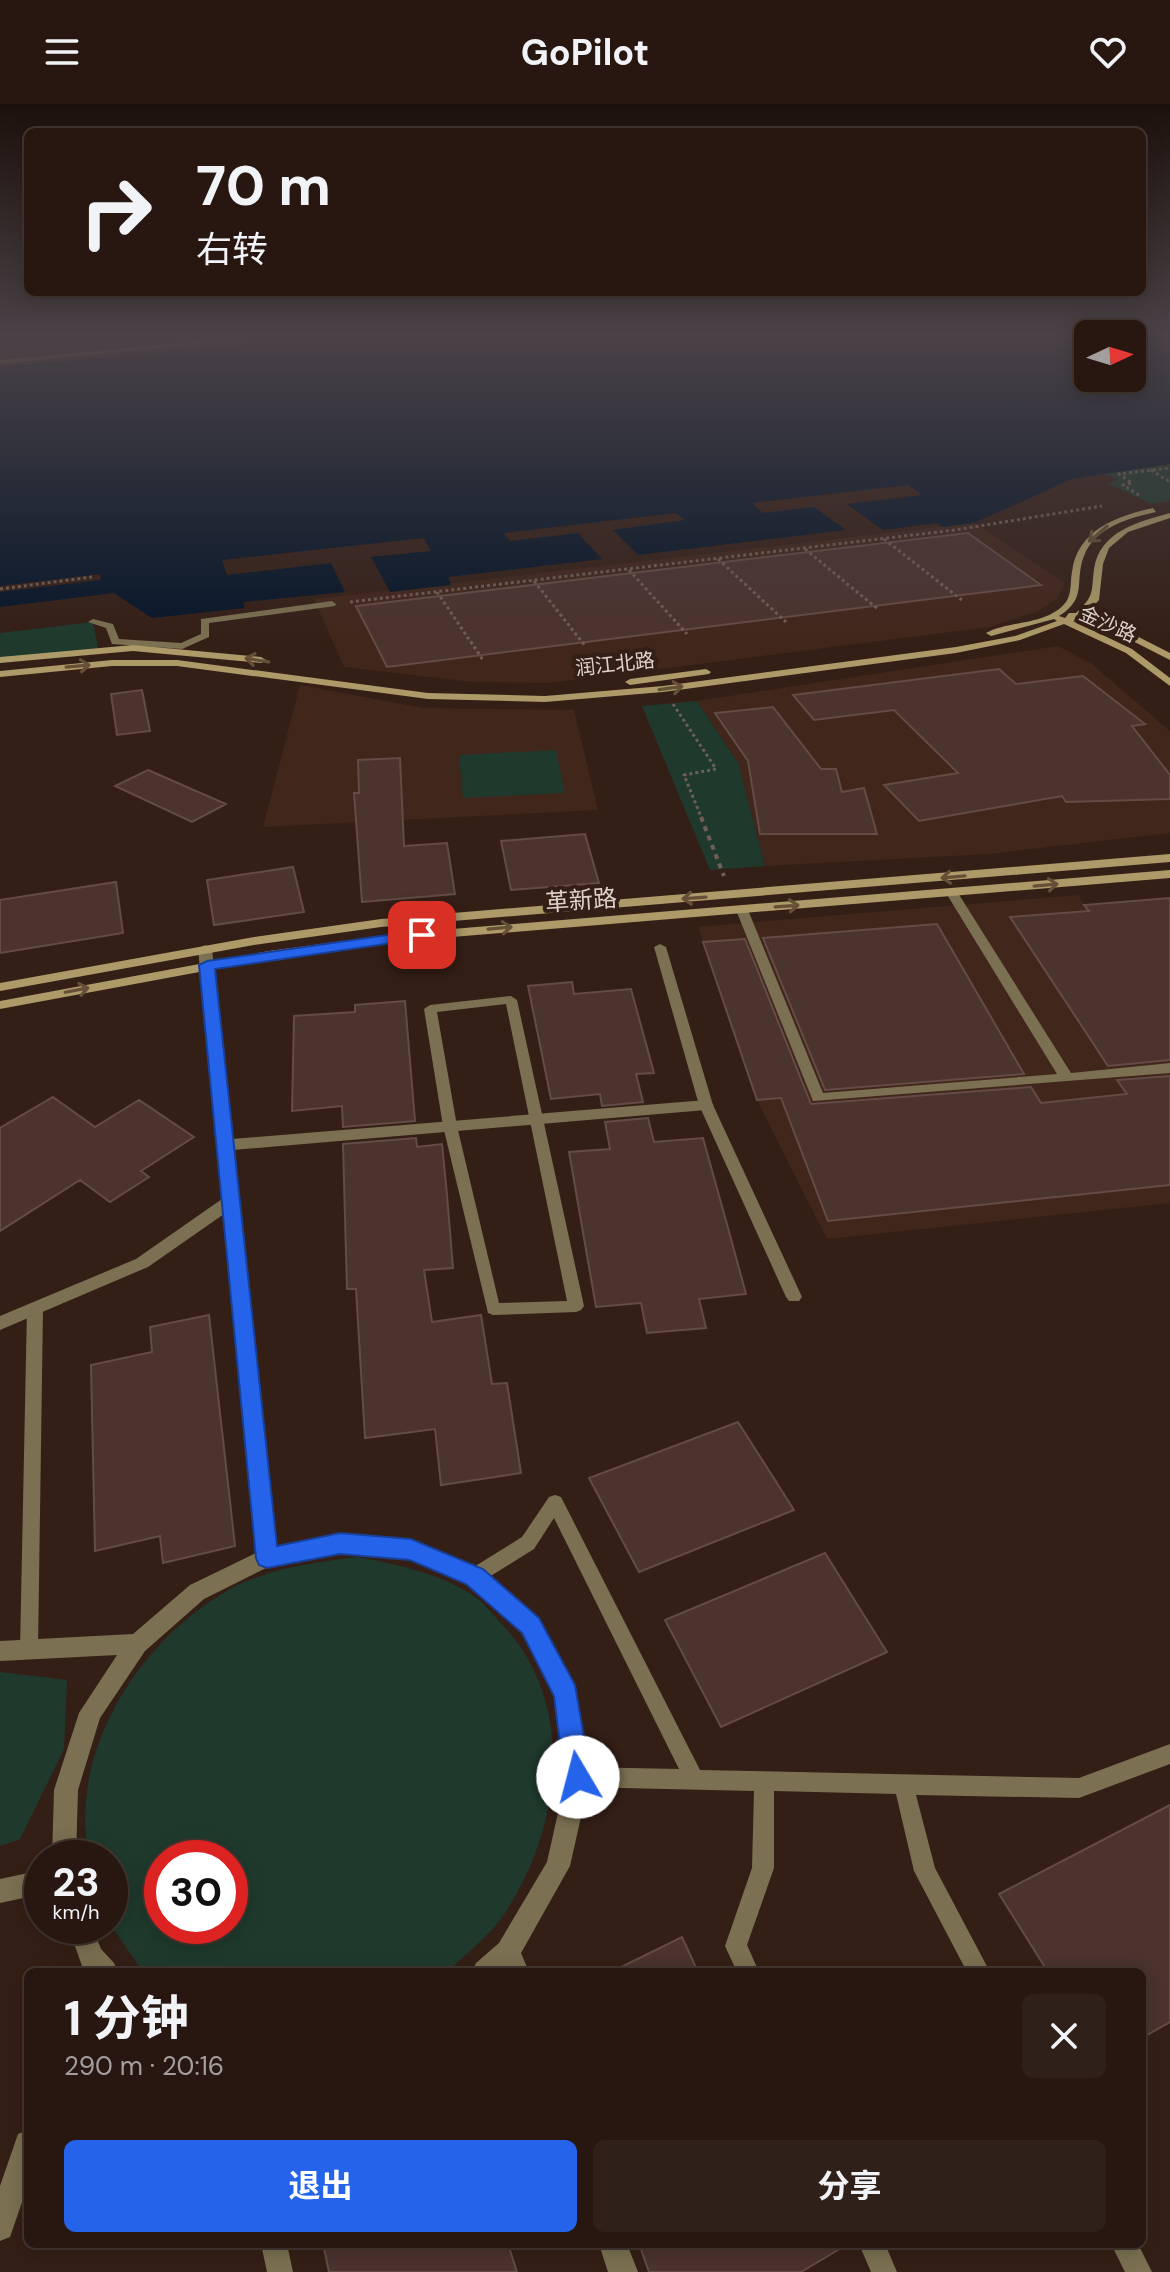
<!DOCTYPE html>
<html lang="zh">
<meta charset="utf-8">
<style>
body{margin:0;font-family:"DM Sans","Noto Sans SC",sans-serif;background:#2f2019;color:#f1f3f6;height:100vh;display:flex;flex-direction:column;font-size:30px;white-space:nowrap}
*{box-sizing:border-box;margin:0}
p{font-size:26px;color:#a49f9f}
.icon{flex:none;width:44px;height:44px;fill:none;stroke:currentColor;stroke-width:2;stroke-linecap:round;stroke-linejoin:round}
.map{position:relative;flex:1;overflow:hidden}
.drawer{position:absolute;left:24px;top:1864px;width:1122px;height:280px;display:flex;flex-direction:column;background:#271710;border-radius:12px;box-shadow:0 4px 20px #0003,0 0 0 2px #433630}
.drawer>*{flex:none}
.top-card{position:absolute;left:24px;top:24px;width:1122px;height:168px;border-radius:12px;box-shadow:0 4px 20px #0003,0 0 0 2px #433630;background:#271710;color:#f1f3f6;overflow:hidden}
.needle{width:52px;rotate:86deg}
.buttons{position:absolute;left:1074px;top:216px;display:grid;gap:16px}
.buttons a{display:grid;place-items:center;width:72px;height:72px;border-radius:12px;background:#271710;box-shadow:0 4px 20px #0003,0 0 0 2px #433630;font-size:40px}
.speed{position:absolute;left:24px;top:1736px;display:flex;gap:16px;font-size:40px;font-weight:700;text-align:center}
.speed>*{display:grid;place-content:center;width:104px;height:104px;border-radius:50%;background:#271710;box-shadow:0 4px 20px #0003,0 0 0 2px #433630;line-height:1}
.speed small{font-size:20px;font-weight:400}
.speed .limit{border:12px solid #d22;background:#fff;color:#111}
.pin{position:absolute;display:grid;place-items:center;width:68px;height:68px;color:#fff;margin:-34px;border-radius:16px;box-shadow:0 4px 12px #0006}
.me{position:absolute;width:88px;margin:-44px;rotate:352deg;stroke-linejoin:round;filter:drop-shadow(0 0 6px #0008)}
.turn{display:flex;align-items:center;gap:28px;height:168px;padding:0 40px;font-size:36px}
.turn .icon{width:104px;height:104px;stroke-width:2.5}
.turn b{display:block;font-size:56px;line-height:68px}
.round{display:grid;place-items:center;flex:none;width:84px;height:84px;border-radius:12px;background:#2f2019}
.summary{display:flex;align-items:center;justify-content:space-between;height:136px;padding:0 40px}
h1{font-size:48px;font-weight:700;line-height:60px}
.primary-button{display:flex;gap:16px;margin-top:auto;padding:16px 40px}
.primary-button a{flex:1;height:92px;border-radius:12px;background:#2563eb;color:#fff;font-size:32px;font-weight:700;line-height:92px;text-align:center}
.primary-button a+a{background:#2f2019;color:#f1f3f6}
header{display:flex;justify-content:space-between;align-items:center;height:104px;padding:0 40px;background:#271710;font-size:36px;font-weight:700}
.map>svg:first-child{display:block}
.built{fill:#41261b}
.industrial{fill:#3c2b22}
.green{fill:#1f3a2d;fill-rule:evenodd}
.water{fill:#061629}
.pier{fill:#341f16}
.building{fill:#4b332e;stroke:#654b46;stroke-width:2}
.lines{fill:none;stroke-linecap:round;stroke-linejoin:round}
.path-far1{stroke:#705e56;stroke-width:3;stroke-dasharray:3 3;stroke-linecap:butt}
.path{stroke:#705e56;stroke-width:4;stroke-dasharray:5 5;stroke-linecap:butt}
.lane{fill:#7b7051;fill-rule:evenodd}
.street{fill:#7b7051;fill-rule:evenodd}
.secondary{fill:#ac9a68;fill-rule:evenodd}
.oneway{stroke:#645037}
.route{fill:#2563eb;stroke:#184099;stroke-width:2}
.labels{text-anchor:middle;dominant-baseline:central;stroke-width:8;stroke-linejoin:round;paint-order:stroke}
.far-street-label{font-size:20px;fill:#ded0ca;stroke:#341f16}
.street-label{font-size:24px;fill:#ded0ca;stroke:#341f16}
</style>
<header><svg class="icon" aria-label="menu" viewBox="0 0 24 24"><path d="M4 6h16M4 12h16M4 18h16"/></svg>GoPilot<svg class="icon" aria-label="heart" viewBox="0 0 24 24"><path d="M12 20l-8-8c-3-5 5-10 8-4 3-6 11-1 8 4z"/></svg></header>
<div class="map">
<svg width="1170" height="2168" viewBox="0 0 1170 2168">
<rect width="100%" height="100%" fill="#341f16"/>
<path class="built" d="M974 419 1065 479 1057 495 1038 507 990 523 549 579 473 578 344 563 314 495Z
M1058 542 1092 560 1170 627V729L989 750 765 762 738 659 697 597Z
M300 581 424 604 574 606 598 706 263 723Z
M1078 791 1170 919V1099L827 1135 753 988 698 823Z"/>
<path class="industrial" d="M0 234H305L0 263Z"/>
<path class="green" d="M1170 360V397L1151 400 1108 379 1118 376 1102 369Z
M93 518 98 544 0 555V529Z
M697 597 738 659 765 762 710 766 642 602Z
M556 646 565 689 463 694 459 651Z
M357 1453C399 1461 434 1468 471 1490 481 1496 490 1507 498 1516 578 1596 563 1723 503 1812 489 1832 465 1850 448 1868H143L110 1820V1754H89C68 1649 137 1539 227 1487 267 1464 312 1459 357 1453ZM230 1754V1822H162V1754Z
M0 1568 67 1576 64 1645 20 1735 0 1742Z"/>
<path class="water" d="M305 234H1088V274H1132V234H1170V360L1072 375 974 419 943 423 937 419 883 426 847 400 922 391 908 381 752 399 763 409 814 403 846 426 638 451 613 426 685 416 676 409 504 429 510 437 578 429 602 455 448 473 451 481 390 488 371 453 431 447 424 434 222 456 227 471 331 459 345 488 244 498V504L152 514 114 489 0 503V263Z"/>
<path class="pier" d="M100 470 101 476 0 488V482Z"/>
<path class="building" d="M968 429 1041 481 387 563 356 502Z
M999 565 1016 580 1083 572 1145 620 1132 622 1170 671V695L1066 698 1062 692 919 717 884 681 958 669 894 606 814 616 793 591Z
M142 586 150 627 117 631 111 590Z
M773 603 821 665H836L842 688 864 684 877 730H760L748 657 715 609Z
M400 654 404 742 447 739 455 790 362 798 354 689H359L358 656Z
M148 666 226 700 192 718 115 682Z
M585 730 599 779 511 786 501 737Z
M293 763 304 808 214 821 207 776Z
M116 778 123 829 0 849V796Z
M1170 794V956L1108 962 1010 813 1089 807 1084 801Z
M937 820 1024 970 825 986 763 834Z
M745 835 811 1000 1031 983 1041 999 1127 990 1117 976 1170 972V1081L828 1117 781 994 757 996 703 838Z
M572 878 574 890 631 885 654 969 636 970 643 998 602 1002 600 990 551 995 528 882Z
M405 897 415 1017 343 1023 342 1002 292 1007 294 912 355 908V901Z
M53 993 95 1023 139 996 194 1033 141 1067 149 1073 110 1098 80 1076 0 1127V1024Z
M648 1014 654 1038 703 1034 728 1124 746 1190 699 1195 706 1224 647 1229 641 1199 596 1203 569 1048 610 1045 605 1018Z
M416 1034 417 1043 442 1040 447 1091 453 1164 424 1166 432 1218 481 1211 492 1280 507 1279 521 1369 441 1381 435 1325 365 1334 356 1185H347L343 1040Z
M209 1211 235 1442 163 1459 160 1432 95 1447 91 1261 152 1248 150 1223Z
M738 1318 794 1406 639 1468 589 1374Z
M825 1449 887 1548 721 1623 665 1516Z
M1170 1701V1918L1142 1934V1868H1048L999 1790Z
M682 1833 698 1868H611Z
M323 2140H508L517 2168H329Z
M639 2140H848L801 2168H649Z"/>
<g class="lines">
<path class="path-far1" d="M1151 366 1170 378
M1139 391 1123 381 1132 379 1119 370 1170 364
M884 435 963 497
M805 445 879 506
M718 455 786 518
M629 466 687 530
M534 477 586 543
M0 485 92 473
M437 488 483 556
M350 498 955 426 1102 402
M673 600 716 665 684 671 702 715"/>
<path class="path" d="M701 713 724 772"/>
<path class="lane" d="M660 840 666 843 713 1001 802 1193 799 1197H789L786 1193 699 1001 654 843Z
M511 892 517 896 584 1202 581 1206 576 1208 493 1211 488 1209 443 1022 424 905 430 901ZM506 900 567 1197 499 1199 457 1022 437 908Z
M35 1198 40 1200 43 1204 38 1546 36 1552 29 1555 22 1552 20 1546 27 1204 30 1200Z
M555 1391 561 1393 700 1666 1079 1674 1170 1640V1660L1079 1694 916 1691 935 1764 990 1868H967L914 1767 896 1690 774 1687V1764L747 1841 759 1868H737L725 1842 752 1764 754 1687 578 1683 571 1680 568 1673 571 1666 578 1663 679 1665 554 1414 534 1445 481 1478 475 1480 469 1478 466 1472 469 1466 522 1433 549 1393Z
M261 2140H287L293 2168H267Z
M859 2140H885L897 2168H871Z
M1111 2140H1138L1152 2168H1125Z"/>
<path class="street" d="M235 234H258L0 260V256Z
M332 497 336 500 335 502 209 519V533L182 545 112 540 106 524 88 518 93 515 113 520 119 535 181 539 201 530V515Z
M952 785 958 789 1071 969 1170 959V969L813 997 736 806 738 803H746L748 806 823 989 1057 970 946 789Z
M205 841 212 845 232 1035 706 996 714 1001 706 1006 233 1046 276 1443 340 1431 411 1437 482 1465 538 1514 577 1590 590 1673 570 1762 521 1849 529 1868H472L476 1859 499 1839 547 1758 566 1673 555 1592 522 1528 468 1479 410 1455 340 1449 270 1462 204 1495 145 1547 100 1614 78 1686 76 1754H52L54 1686 79 1609 117 1551 0 1557V1537L133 1530 190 1481 256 1449 224 1110 148 1163 0 1226V1212L136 1155 222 1095 198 845Z
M42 1766V1790L0 1799V1775Z
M68 1822H92L101 1845 114 1859 118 1868H88L82 1862Z
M28 2026V2081L10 2133 0 2137V2082L18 2030Z
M599 2140H627L638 2168H608Z"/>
<path class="secondary" d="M1153 404 1156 408C1129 414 1095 423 1084 452 1074 477 1088 494 1059 512L1065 514 1069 509H1076C1095 491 1091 489 1094 465 1100 427 1138 418 1170 409V414L1128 428 1109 444 1103 460 1099 496 1084 512 1121 524 1170 549V556L1115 528 1077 516 1073 517 1132 545 1170 574V582L1126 549 1064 520 1020 536 956 549 663 588 545 598 428 595 177 562H112L0 573V567L112 556H177L428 589 545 592 663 582 956 543 1015 532 1057 517 1054 515 991 532 986 529C1010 516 1047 522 1066 498 1072 489 1070 478 1072 468 1077 426 1117 412 1153 404Z
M133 541 261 553 266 556 261 559 133 547 0 559V553Z
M706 565 711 568 709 570 630 581 625 578 630 575Z
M1170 750V758L381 823 254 841 0 887V879L254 833 381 815Z
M1170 766V774L403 837 269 855 0 905V897L269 847 403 829Z"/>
</g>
<defs><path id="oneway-shaft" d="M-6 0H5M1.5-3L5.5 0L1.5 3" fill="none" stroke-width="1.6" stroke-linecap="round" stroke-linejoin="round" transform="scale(2)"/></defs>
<g class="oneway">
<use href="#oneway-shaft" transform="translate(1098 430) rotate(140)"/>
<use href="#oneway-shaft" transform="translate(257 556) rotate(-171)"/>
<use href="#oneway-shaft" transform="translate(78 562) rotate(-5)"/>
<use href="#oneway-shaft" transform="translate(671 584) rotate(-8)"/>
<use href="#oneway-shaft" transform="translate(953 773) rotate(175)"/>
<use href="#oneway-shaft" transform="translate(1046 781) rotate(-5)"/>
<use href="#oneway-shaft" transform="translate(694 794) rotate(176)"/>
<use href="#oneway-shaft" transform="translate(787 802) rotate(-4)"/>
<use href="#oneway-shaft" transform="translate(500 824) rotate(-5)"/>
<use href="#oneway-shaft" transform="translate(77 886) rotate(-11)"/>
</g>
<linearGradient id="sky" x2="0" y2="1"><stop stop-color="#1d110c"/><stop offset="0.43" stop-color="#4a4247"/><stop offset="1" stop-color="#4a4247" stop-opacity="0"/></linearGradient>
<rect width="1170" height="538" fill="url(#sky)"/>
<path class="route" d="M422 826 427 827V834L215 865 277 1442 340 1429 411 1435 483 1465 539 1514 575 1581 591 1673 587 1682 578 1686 568 1682 564 1673 554 1592 522 1529 466 1480 410 1456 340 1450 267 1464 259 1461 256 1454 199 861 207 857Z"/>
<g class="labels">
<g class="far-street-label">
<text transform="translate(1108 520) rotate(24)">金沙路</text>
<text transform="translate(615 560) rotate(-6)">润江北路</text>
</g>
<g class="street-label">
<text transform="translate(581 796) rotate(-4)">革新路</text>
</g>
</g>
</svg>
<div class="buttons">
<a><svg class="needle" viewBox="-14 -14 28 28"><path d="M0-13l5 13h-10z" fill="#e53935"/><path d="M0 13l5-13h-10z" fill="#a49f9f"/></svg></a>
</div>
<div class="speed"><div>23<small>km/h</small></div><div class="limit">30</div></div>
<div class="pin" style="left:422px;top:831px;background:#d93025"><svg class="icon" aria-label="arrive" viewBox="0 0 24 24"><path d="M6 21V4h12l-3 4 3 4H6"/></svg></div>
<svg class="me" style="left:578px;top:1673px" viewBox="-20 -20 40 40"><circle r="19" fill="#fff"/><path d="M0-13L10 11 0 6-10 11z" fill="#2563eb"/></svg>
<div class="top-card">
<div class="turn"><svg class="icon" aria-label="right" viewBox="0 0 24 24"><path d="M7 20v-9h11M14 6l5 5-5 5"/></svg><div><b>70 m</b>右转</div></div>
</div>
<section class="drawer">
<div class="summary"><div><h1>1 分钟</h1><p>290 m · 20:16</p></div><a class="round"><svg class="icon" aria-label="close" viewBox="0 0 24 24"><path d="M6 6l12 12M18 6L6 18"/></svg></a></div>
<div class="primary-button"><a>退出</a><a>分享</a></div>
</section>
</div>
